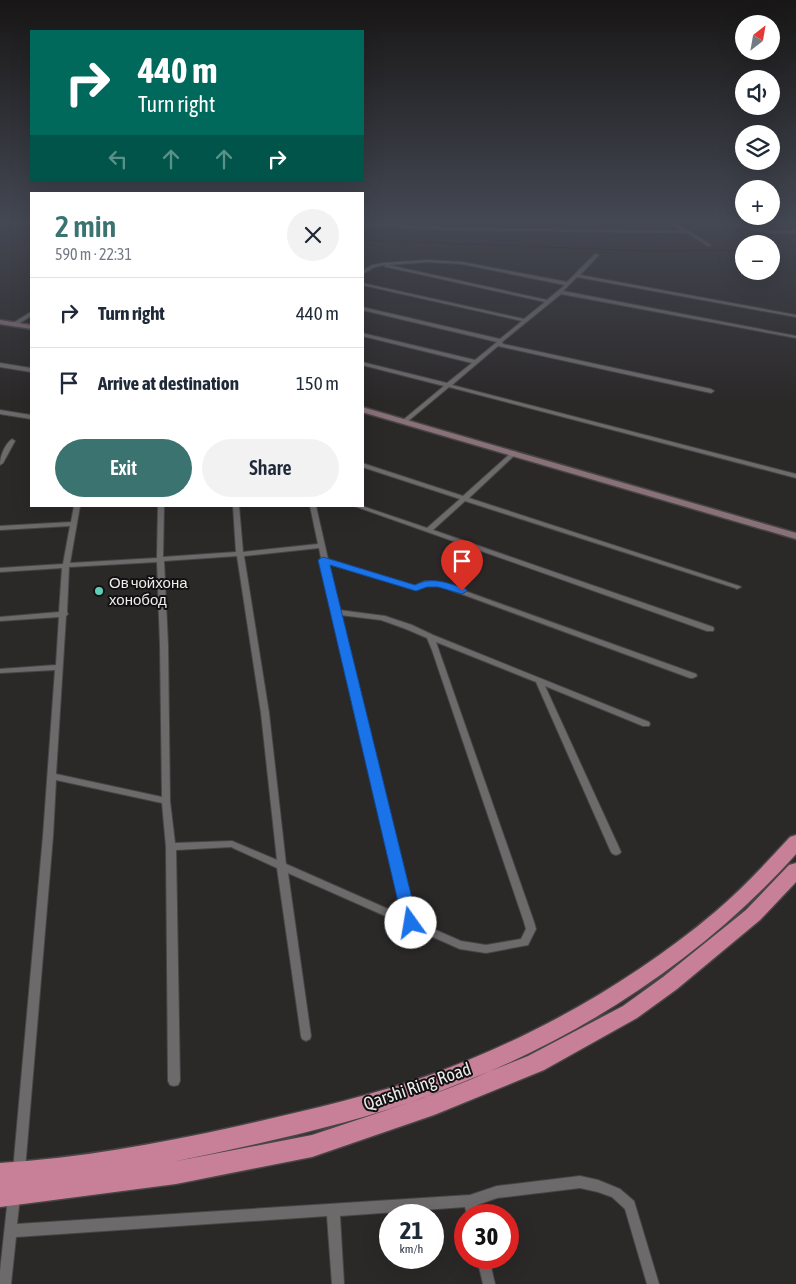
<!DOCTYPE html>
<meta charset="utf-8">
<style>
body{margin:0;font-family:"Asap Condensed",sans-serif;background:#f2f2f3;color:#1f2937;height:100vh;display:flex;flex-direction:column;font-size:19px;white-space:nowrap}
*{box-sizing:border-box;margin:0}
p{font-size:16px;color:#747a83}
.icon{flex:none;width:28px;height:28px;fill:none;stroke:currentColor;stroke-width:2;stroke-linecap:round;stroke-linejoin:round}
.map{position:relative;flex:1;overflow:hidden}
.sheet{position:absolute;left:30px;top:192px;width:334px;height:315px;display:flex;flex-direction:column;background:#fff;border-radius:0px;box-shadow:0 5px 20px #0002}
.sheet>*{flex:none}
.top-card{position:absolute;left:30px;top:30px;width:334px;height:152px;border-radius:0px;box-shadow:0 5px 20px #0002;background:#00695c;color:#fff;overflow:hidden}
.needle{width:32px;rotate:31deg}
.fabs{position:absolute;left:735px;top:15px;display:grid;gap:10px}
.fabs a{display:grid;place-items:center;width:45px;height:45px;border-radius:50%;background:#fff;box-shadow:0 5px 20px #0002;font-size:25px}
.speed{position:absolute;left:379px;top:1204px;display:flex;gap:10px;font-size:25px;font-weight:700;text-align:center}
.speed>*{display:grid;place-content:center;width:65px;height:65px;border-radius:50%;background:#fff;box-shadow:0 5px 20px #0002;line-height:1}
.speed small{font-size:12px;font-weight:400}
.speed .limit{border:8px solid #d22;background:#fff;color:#111}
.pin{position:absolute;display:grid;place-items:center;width:42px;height:42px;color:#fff;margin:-51px -21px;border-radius:50% 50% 50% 0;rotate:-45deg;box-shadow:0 0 5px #0007}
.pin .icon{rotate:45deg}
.me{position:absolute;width:55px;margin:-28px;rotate:347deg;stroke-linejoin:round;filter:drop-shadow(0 0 4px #0008)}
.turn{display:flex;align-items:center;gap:18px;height:105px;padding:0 25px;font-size:22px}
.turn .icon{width:65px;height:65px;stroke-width:2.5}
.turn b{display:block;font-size:35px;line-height:42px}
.lanes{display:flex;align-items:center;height:48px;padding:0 25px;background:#0003;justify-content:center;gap:25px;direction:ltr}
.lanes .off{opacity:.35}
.round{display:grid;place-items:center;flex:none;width:52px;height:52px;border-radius:26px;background:#f2f2f3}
.overview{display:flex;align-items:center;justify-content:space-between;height:85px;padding:0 25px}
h1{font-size:30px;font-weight:600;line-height:38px;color:#3b7371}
.primary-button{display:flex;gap:10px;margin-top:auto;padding:10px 25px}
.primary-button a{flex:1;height:58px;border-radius:30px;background:#3b7371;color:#fff;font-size:20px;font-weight:600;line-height:58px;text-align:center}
.primary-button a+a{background:#f2f2f3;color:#1f2937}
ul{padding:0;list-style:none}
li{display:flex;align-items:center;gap:15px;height:70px;padding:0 25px;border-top:1px solid #e0e1e3}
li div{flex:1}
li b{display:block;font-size:19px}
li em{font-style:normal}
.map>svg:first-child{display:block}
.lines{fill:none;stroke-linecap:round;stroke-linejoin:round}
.stream{stroke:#2a0414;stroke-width:1}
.street-casing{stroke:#474545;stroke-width:2}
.secondary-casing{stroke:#474545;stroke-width:3}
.highway-casing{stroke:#474545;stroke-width:3}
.street{fill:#6d6a6b;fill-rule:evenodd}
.secondary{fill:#887179;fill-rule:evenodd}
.highway{fill:#c88099;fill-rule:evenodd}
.route{fill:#1a73e8;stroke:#114b97}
.poi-dot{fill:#5eceb7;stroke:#121111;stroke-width:2}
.labels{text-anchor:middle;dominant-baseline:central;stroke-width:4;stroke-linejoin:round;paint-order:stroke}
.poi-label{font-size:15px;fill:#edebeb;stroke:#121111;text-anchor:start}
.near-street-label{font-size:18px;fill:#edebeb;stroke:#121111}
</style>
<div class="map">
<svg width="796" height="1284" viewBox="0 0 796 1284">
<rect width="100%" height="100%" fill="#2b2828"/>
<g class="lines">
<path class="stream" d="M0 224 31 227
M362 240 649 251 744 250
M771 245 796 236"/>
<defs>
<path id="street" d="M362 223 451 228 683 231 671 223H676L711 245 708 246 687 233 451 230 362 225Z
M722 223H731L769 231H796V233H769Z
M595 254 599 255 580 275 796 315V317L577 277 563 291 796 336V338L561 294 502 342 503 344 711 389 714 391 711 393 498 346 452 385 796 474V478L449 387 407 422H403V420L444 386 362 365V362L447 383 472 363 362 336V333L475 360 497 342 362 310V307L500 339 522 321 362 285V283L524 319 545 302 387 267H385V265L375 267 362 274V271L372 265 383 263 428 260 462 262 567 282ZM428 262 462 264 565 285 547 300 388 265Z
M29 313H31V316L17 325H13V323Z
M0 363 31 368V372L0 367Z
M0 410 31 415V419L0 414Z
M12 439 15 441 3 463 0 465C0 456 5 444 12 439Z
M514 451 516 452V454L469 498 739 586 741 587 737 589 735 588 465 501 433 530 713 627 714 629 713 631H707L354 506H362L427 528 460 499 362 467V463L463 496 512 452Z
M74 506H80L70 563 157 558 158 506H164L163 557 236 552 233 506H239L243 552 318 544 310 506H316L328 559 415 586 425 581 440 582 696 674 697 676 693 678H690L437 585H426L416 590 329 564 339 610 385 616 412 625 433 635 649 722 650 724 649 726H643L545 686 621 852 619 854 616 855 613 854 611 852 536 682 436 642 534 922 536 929 528 945 486 953 460 949 288 873 311 1036 310 1039 306 1041 302 1039 301 1036 277 868 231 847 176 850 180 1081 178 1085 174 1086 170 1085 168 1081 166 847 162 803 56 780 53 836 25 1170 23 1174 19 1176 15 1174 13 1170 43 836 55 670 0 673V669L56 665 59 617 0 621V617L59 612 62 568 0 572V568L63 564 70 526 0 530V526L71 522ZM319 548 321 558 320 560 322 562 332 612 404 916 286 864 269 713 244 556ZM237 556 261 713 277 860 232 841 175 843 170 801 168 645 164 561ZM157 562 160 645 162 797 56 774 66 616 68 614 67 612 69 567ZM340 615 381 620 406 629 427 638 432 650 524 922 526 929 521 939 486 945 461 941 415 921Z
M580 1176 598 1180 620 1189 634 1201 659 1284H647L625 1209 612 1197 598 1192 580 1188 497 1198 477 1205 479 1215H467L465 1207 340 1216 344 1284H332L327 1216 16 1237 11 1284H0V1271L8 1197 10 1193 14 1191 18 1193 20 1197 17 1224 470 1195 497 1186Z
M477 1258H489L495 1284H483Z"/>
<path id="secondary" d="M0 320 31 325V329L0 324Z
M362 407 796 533V539L362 412Z"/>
<path id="highway" d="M796 835V854C698 964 570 1044 431 1095 348 1125 259 1144 172 1162L312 1135 423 1098 528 1056 623 1006 663 977 746 910 789 865 796 863V882L760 920 677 989 637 1018 544 1070 434 1115 312 1157 176 1184 0 1207V1163C79 1158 157 1144 234 1127 299 1112 368 1097 430 1075 532 1038 632 982 715 912 742 889 766 863 790 837Z"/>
</defs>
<use href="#street" class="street-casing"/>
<use href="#secondary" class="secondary-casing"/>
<use href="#highway" class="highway-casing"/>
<use href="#street" class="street"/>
<use href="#secondary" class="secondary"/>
<use href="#highway" class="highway"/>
</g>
<linearGradient id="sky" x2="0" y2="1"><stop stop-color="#181616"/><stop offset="0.55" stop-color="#444853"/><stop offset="1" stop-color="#444853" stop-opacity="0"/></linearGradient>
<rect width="796" height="403" fill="url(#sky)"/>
<path class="route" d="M323 557 415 585C432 576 448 583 466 589L467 591 462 594 438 587H427L416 591 330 565 418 923 416 927 411 929 405 927 403 923 318 560Z"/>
<circle class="poi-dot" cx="99" cy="591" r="5"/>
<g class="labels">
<g class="poi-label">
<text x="109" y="582">Ов чойхона<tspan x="109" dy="17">хонобод</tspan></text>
</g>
<g class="near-street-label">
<text transform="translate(417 1086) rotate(-19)">Qarshi Ring Road</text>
</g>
</g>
</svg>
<div class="fabs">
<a><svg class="needle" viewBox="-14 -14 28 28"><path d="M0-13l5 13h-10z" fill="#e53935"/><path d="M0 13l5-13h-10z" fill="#747a83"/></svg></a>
<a><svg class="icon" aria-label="sound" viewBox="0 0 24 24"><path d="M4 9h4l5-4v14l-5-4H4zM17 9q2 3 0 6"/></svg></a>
<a><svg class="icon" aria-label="layers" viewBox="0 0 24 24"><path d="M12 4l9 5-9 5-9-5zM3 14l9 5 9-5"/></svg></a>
<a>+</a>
<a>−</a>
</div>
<div class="speed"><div>21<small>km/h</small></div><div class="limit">30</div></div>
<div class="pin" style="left:462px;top:591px;background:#d93025"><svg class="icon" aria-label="arrive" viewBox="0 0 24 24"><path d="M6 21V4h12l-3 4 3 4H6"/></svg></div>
<svg class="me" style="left:411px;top:923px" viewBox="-20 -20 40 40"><circle r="19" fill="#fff"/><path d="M0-13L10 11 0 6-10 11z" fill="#1a73e8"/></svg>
<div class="top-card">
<div class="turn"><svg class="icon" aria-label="right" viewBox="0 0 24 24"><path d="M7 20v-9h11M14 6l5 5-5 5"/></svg><div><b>440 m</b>Turn right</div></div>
<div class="lanes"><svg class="icon off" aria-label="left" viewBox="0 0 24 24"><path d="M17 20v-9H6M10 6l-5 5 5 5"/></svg><svg class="icon off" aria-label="ahead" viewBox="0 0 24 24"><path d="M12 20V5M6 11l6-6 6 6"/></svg><svg class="icon off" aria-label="ahead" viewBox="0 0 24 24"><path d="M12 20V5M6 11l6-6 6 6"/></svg><svg class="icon" aria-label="right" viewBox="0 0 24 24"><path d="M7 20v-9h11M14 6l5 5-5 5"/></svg></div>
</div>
<section class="sheet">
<div class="overview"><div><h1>2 min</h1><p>590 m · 22:31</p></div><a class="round"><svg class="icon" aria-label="close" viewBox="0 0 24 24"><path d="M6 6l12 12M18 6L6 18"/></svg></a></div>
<ul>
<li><svg class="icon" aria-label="right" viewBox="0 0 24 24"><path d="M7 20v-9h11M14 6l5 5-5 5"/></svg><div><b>Turn right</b></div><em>440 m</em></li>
<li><svg class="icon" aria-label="arrive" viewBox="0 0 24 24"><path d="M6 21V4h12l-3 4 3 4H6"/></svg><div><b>Arrive at destination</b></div><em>150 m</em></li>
</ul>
<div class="primary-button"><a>Exit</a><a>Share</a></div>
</section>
</div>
